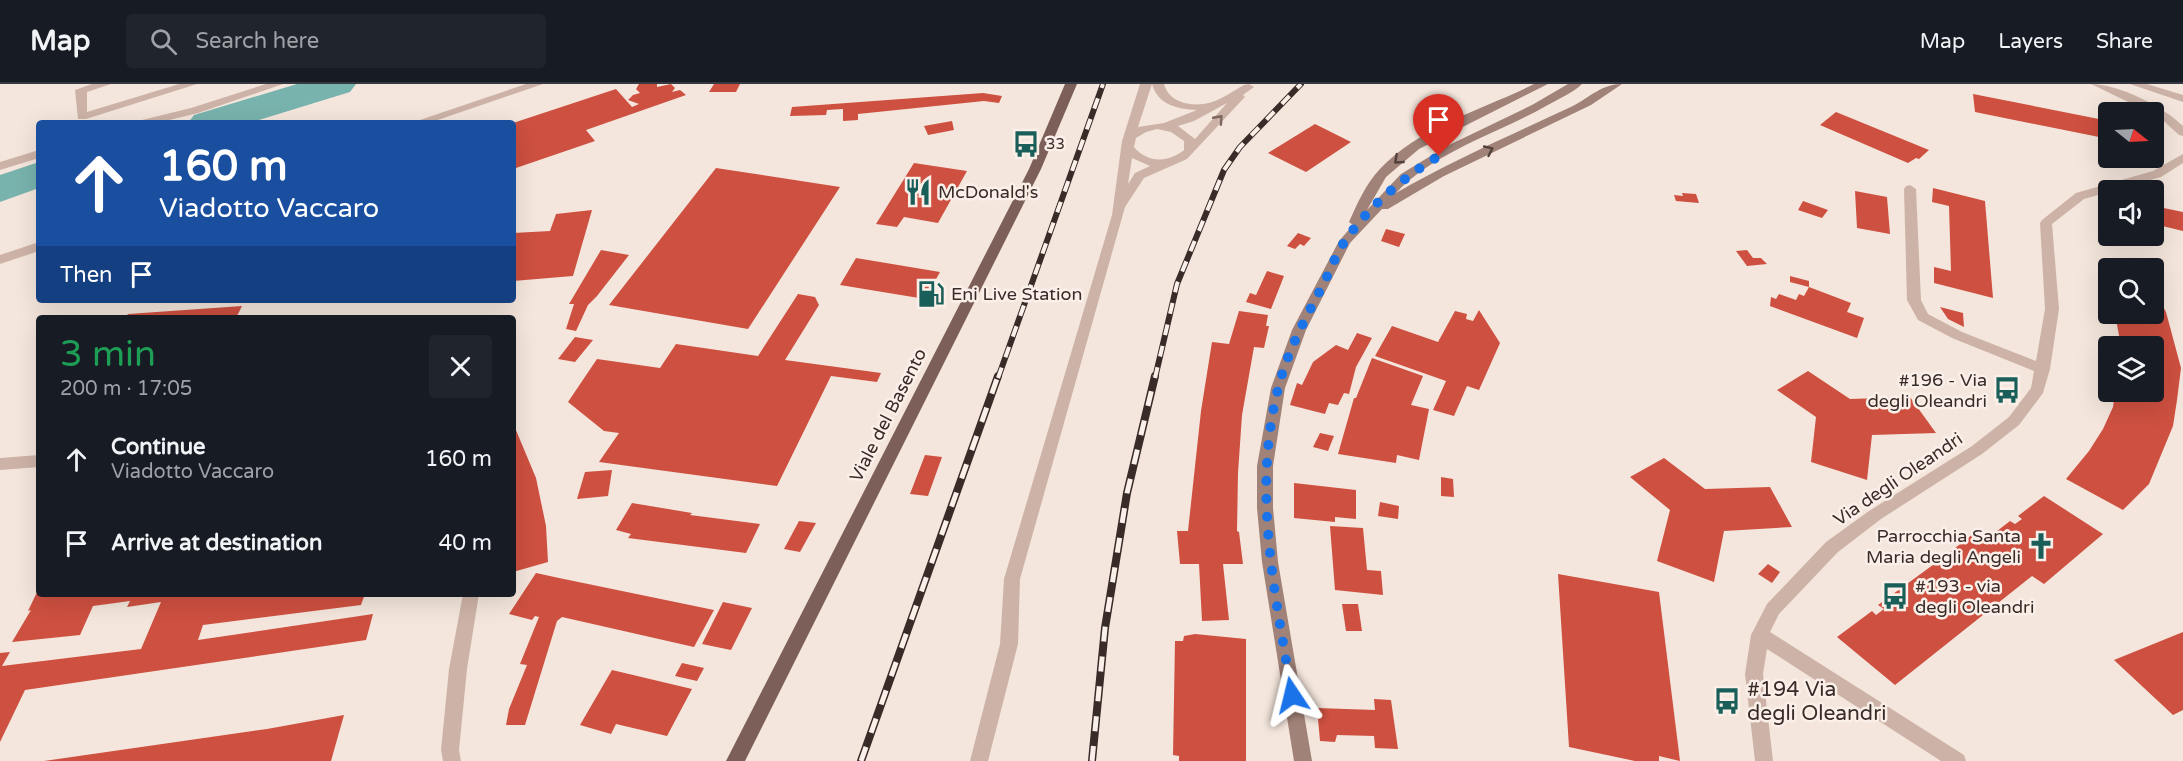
<!DOCTYPE html>
<meta charset="utf-8">
<style>
body{margin:0;font-family:"Varela Round",sans-serif;background:#20242c;color:#f1f3f6;height:100vh;display:flex;flex-direction:column;font-size:22px;white-space:nowrap}
*{box-sizing:border-box;margin:0}
p{font-size:20px;color:#9ea1a6}
.icon{flex:none;width:33px;height:33px;fill:none;stroke:currentColor;stroke-width:2;stroke-linecap:round;stroke-linejoin:round}
.map{position:relative;flex:1;overflow:hidden}
.sheet{position:absolute;left:36px;top:231px;width:480px;height:282px;display:flex;flex-direction:column;background:#171b24;border-radius:6px;box-shadow:0 6px 24px #0002}
.sheet>*{flex:none}
.top-card{position:absolute;left:36px;top:36px;width:480px;height:183px;border-radius:6px;box-shadow:0 6px 24px #0002;background:#1a4fa0;color:#fff;overflow:hidden}
.needle{width:39px;rotate:108deg}
.controls{position:absolute;left:2098px;top:18px;display:grid;gap:12px}
.controls a{display:grid;place-items:center;width:66px;height:66px;border-radius:6px;background:#171b24;box-shadow:0 6px 24px #0002;font-size:30px}
.pin{position:absolute;display:grid;place-items:center;width:51px;height:51px;color:#fff;margin:-62px -26px;border-radius:50% 50% 50% 0;rotate:-45deg;box-shadow:0 0 6px #0007}
.pin .icon{rotate:45deg}
.me{position:absolute;width:66px;margin:-33px;rotate:350deg;stroke-linejoin:round;filter:drop-shadow(0 0 4px #0008)}
.turn{display:flex;align-items:center;gap:21px;height:126px;padding:0 24px;font-size:27px}
.turn .icon{width:78px;height:78px;stroke-width:2.5}
.turn b{display:block;font-size:42px;line-height:51px}
.then{display:flex;align-items:center;height:57px;padding:0 24px;background:#0003;gap:12px;font-size:22px}
.round{display:grid;place-items:center;flex:none;width:63px;height:63px;border-radius:6px;background:#20242c}
.head{display:flex;align-items:center;justify-content:space-between;height:102px;padding:0 24px}
h1{font-size:36px;font-weight:600;line-height:45px;color:#1e9e55}
ul{padding:0;list-style:none}
li{display:flex;align-items:center;gap:18px;height:84px;padding:0 24px}
li div{flex:1}
li b{display:block;font-size:22px}
li em{font-style:normal}
header{display:flex;align-items:center;gap:36px;box-sizing:border-box;height:84px;padding:0 30px;background:#171b24;border-bottom:2px solid #363941}
header strong{font-size:28px}
nav{display:flex;gap:33px;margin-inline-start:auto;font-size:21px}
.search{width:420px;height:54px;background:#20242c;display:flex;align-items:center;gap:15px;box-sizing:border-box;padding:0 21px;border-radius:6px;color:#9ea1a6;font-size:22px}
.map>svg:first-child{display:block}
.lines{fill:none;stroke-linecap:round;stroke-linejoin:round}
.river{fill:#79b3ae;fill-rule:evenodd}
.building{fill:#ce5040}
.lane{fill:#cdb3a7;fill-rule:evenodd}
.street{fill:#cdb3a7;fill-rule:evenodd}
.secondary{fill:#a18278;fill-rule:evenodd}
.primary{fill:#7c5f58;fill-rule:evenodd}
.rail-far1-casing{stroke:#392b28;stroke-width:6}
.rail-casing{stroke:#392b28;stroke-width:8}
.rail-far1{stroke:#fbf0e9;stroke-width:4;stroke-dasharray:11;stroke-linecap:butt}
.rail{stroke:#fbf0e9;stroke-width:5;stroke-dasharray:15;stroke-linecap:butt}
.oneway{stroke:#7c6861}
.oneway2{stroke:#53413c}
.route{stroke:#1a73e8;stroke-width:10;stroke-dasharray:0 18}
.labels{text-anchor:middle;dominant-baseline:central;stroke-width:5;stroke-linejoin:round;paint-order:stroke}
.far-poi-label{font-size:15px;fill:#392b28;stroke:#fbf0e9;text-anchor:start}
.poi-label{font-size:18px;fill:#392b28;stroke:#fbf0e9;text-anchor:start}
.street-label{font-size:18px;fill:#392b28;stroke:#fbf0e9}
.near-poi-label{font-size:21px;fill:#392b28;stroke:#fbf0e9;text-anchor:start}
</style>
<header>
<strong>Map</strong>
<div class="search"><svg class="icon" aria-label="search" viewBox="0 0 24 24"><circle cx="10" cy="10" r="6"/><path d="M15 15l6 6"/></svg>Search here</div>
<nav><a>Map</a><a>Layers</a><a>Share</a></nav>
</header>
<div class="map">
<svg width="2183" height="677" viewBox="0 0 2183 677">
<rect width="100%" height="100%" fill="#f4e6dc"/>
<g class="lines">
<path class="river" d="M297 0H356L350 8 249 39H188L194 31Z
M39 78V104L0 118V91Z"/>
</g>
<path class="building" d="M639 0H657V3L671 0 675 4 672 8 680 6 686 11 586 46 595 57 513 85V39L616 5 632 23 639 20 628 16 633 11 640 9 636 5Z
M714 0H740L736 8H709Z
M983 9 1002 12 999 19 984 17 858 30V36L843 37V25L827 26 826 31 790 32 792 23Z
M1973 10 2109 37V55L1975 28Z
M1836 28 1929 66 1919 75 1916 74 1908 79 1820 41Z
M952 37 954 46 928 51 924 42Z
M1315 40 1351 58 1306 88 1268 69Z
M914 79 967 87 938 139 904 133 897 143 876 140Z
M716 84 840 103 748 245 609 221Z
M1933 104 1985 117 1993 214 1934 199V183L1951 187 1949 122 1932 118Z
M1855 107 1887 113 1890 150 1857 144Z
M1682 109 1696 110 1699 119 1676 117 1674 111 1683 112Z
M1803 117 1828 126 1822 134 1798 126Z
M2154 122 2183 128V147L2154 140Z
M592 126 573 192 513 197V149L550 147 556 130Z
M1386 145 1405 150 1399 163 1381 157Z
M1298 149 1311 154 1304 162 1300 160 1295 165 1287 162Z
M601 166 629 171 597 212 588 221 576 247 566 245 574 220H569Z
M1747 166 1753 174H1761L1767 180 1747 182 1736 167Z
M856 174 940 188 925 215 840 201Z
M1267 187 1284 192 1271 225 1246 218 1250 209 1256 211Z
M2099 189 2109 190V210Z
M1790 192 1809 197V203L1851 219 1847 228 1864 234 1857 254 1770 222 1771 213 1776 215 1779 210 1796 216 1799 210 1804 212 1809 203 1790 198Z
M2154 206 2166 228 2181 284 2177 316 2173 342 2149 400 2123 426 2066 395 2089 367 2103 345 2113 323 2115 308H2154V262H2121L2115 230H2154Z
M798 210 815 213 819 221 785 276 881 289 877 298 831 292 777 402 599 378 619 349 604 347 568 318 597 275 660 284 676 260 758 272Z
M242 222 236 234H125L128 230Z
M1940 223 1963 229 1964 243 1948 235Z
M1479 226 1500 259 1479 306 1467 302 1454 332 1433 326 1446 297 1375 272 1392 242 1438 258 1455 227 1467 230 1466 235 1473 237Z
M1239 227 1268 231 1266 242H1269L1264 264 1254 263 1242 331 1238 389 1237 447 1239 448 1243 480H1223L1229 536 1202 537 1199 480H1180L1177 447H1188L1201 327 1212 258 1229 260Z
M1357 249 1372 254 1356 283 1349 310 1344 309 1338 321 1329 319 1325 330 1290 321 1297 299 1302 301 1313 278 1336 261 1348 266Z
M575 253 593 256 575 278 558 275Z
M1372 274 1423 292 1411 321 1429 325 1419 376 1397 371 1396 379 1338 370 1354 314H1356Z
M1808 287 1850 315 1910 313 1936 349 1872 351 1867 396 1811 378 1816 333 1777 306Z
M513 339 536 394 546 442 548 478 513 488Z
M1320 349 1334 352 1328 367 1313 363Z
M925 371 942 373 928 412 910 410Z
M1664 374 1705 405 1770 403 1792 443 1724 447 1714 498 1657 477 1670 426 1630 393Z
M612 386 608 412 577 415 585 388Z
M1441 393 1453 395 1454 413 1441 412Z
M1294 399 1356 406V435L1335 433V438L1294 434Z
M2044 412 2103 450 2044 500 2032 492 1895 601 1837 553 1872 527 1876 531 1884 525 1878 521 1937 478 1942 481 1950 475 1945 472 1973 450 1983 458 2010 437 2015 440 2022 435 2018 432Z
M1380 418 1399 422 1398 435 1378 432Z
M632 419 692 429 690 431 760 440 746 469 628 454 631 450 616 446Z
M799 437 816 439 800 468 784 465Z
M1330 442 1363 444 1367 486 1381 487 1383 511 1335 506Z
M1768 480 1780 488 1772 499 1758 490Z
M536 489 559 494 714 526 694 563 562 533 557 537 525 641H506L509 625 527 581 520 580 539 533 535 532 532 536 509 530Z
M1558 490 1659 508 1680 677 1659 672V677H1635L1569 663Z
M39 504V510H365L361 521 203 541 198 556 373 530 366 556 25 606 0 658V569L10 568 2 582 141 565 161 518 127 523 130 517 93 522 80 551 12 558 31 526 28 527Z
M723 518 752 524 731 566 702 560Z
M1342 520H1358L1362 547H1346Z
M2183 548V626L2173 631 2114 576Z
M1195 550 1246 555V677H1179V672L1173 671 1175 557H1183L1184 552Z
M682 579 704 584 697 597 675 592Z
M612 586 692 605 667 652 616 640 611 650 580 641Z
M1374 615 1391 616 1398 665 1375 664 1374 652 1337 651 1335 658 1320 657 1317 624 1375 626Z
M344 631 331 677H44L267 645Z"/>
<g class="lines">
<path class="lane" d="M92 0H111L87 8V28L179 0H197L86 35H78L75 6Z
M1140 0H1152L1138 43 1164 39 1197 26C1177 25 1158 21 1152 0H1164C1169 19 1192 23 1209 19 1221 16 1233 7 1244 1L1249 0 1254 3 1243 11 1245 13 1243 15 1187 75 1144 94 1125 123 1020 495 1018 560 988 677H970L1000 560 1004 495 1112 131 1122 57ZM1227 19 1195 55 1178 42 1194 37ZM1157 45 1171 48 1184 57V66C1168 79 1147 79 1134 63L1136 54 1146 48ZM1132 74 1150 82 1135 89 1128 100Z"/>
<path class="street" d="M266 0H283L198 29 157 39H136L138 37 191 24Z
M526 0H543L429 39H411Z
M2091 0C2119 0 2164 23 2183 42V52L2179 51 2154 28H2149Z
M2130 0H2147L2183 11V18Z
M39 66V74L0 86V78Z
M2183 70V79L2161 93 2084 115 2052 140 2059 225 2050 285 2043 309 2019 341 1982 370 1881 435 1838 468 1779 530 1770 548 1964 671 1966 677H1941L1767 565 1763 590 1773 677H1755L1745 590 1751 551 1767 520 1826 458 1869 427 1972 362 2009 333 2031 304 2034 287 1952 254 1918 236 1907 216 1904 105 1906 102 1910 101 1916 105 1921 216 1928 230 1962 248 2036 277 2045 225 2040 139 2042 136 2076 109 2153 87Z
M39 158V167L0 180V171Z
M39 371V383L0 386V374Z
M463 510H479L467 585 459 666 461 677H443L441 666 449 585Z"/>
<path class="secondary" d="M1534 0H1548L1419 65 1386 93 1367 126 1401 90 1447 62 1532 21 1568 0H1582C1573 9 1558 15 1546 22 1497 50 1436 67 1396 109 1453 76 1513 50 1573 22 1590 13 1602 0 1622 0L1591 21 1444 92 1388 125H1382L1350 159 1306 246 1285 304 1273 382V424L1278 478 1312 677H1294L1262 478 1257 424V382L1271 304 1292 246 1339 157 1353 141 1349 138C1357 120 1366 100 1379 86 1420 42 1482 26 1534 0Z"/>
<path class="primary" d="M1065 0H1077L1041 85 745 677H726L1029 85Z"/>
<defs>
<path id="rail-far1" d="M998 294 1103 0
M1155 294 1177 200 1224 86 1240 63 1301 0"/>
<path id="rail" d="M861 677 998 292
M1092 677 1105 544 1127 409 1155 292"/>
</defs>
<use href="#rail-far1" class="rail-far1-casing"/>
<use href="#rail" class="rail-casing"/>
<use href="#rail-far1" class="rail-far1"/>
<use href="#rail" class="rail"/>
</g>
<defs><path id="oneway-chevron" d="M-2-3.5L2.5 0L-2 3.5" fill="none" stroke-width="1.6" stroke-linecap="round" stroke-linejoin="round" transform="scale(1.5)"/></defs>
<use class="oneway" href="#oneway-chevron" transform="translate(1219 35) rotate(-48)"/>
<g class="oneway2">
<use href="#oneway-chevron" transform="translate(1489 66) rotate(-25)"/>
<use href="#oneway-chevron" transform="translate(1398 76) rotate(139)"/>
</g>
<g class="lines">
<path class="route" d="M1292 611C1275 509 1252 407 1278 305 1287 268 1305 235 1323 201 1330 187 1336 170 1345 157 1368 123 1405 92 1439 72"/>
</g>
<defs>
<symbol id="bus-bare" viewBox="-9 -9 18 18"><path d="M-5-6H5V4H4V6H2V4H-2V6H-4V4H-5ZM-3.5-4V0h7V-4ZM-3.5 1.2v1.5H-2V1.2ZM2 1.2v1.5H3.5V1.2Z" fill="#1a5e59" stroke="#fbf0e9" stroke-width="2.5" paint-order="stroke"/></symbol>
<symbol id="restaurant-bare" viewBox="-9 -9 18 18"><path d="M-5-6h1v4h1v-4h1v4h1v-4h1v5L-1.5 .5V6h-2V.5L-5-1ZM5-6V6H3V1.5H1.5Q1.5-4 5-6Z" fill="#1a5e59" stroke="#fbf0e9" stroke-width="2.5" paint-order="stroke"/></symbol>
<symbol id="fuel-bare" viewBox="-9 -9 18 18"><path d="M-5.5-6h7V0h2V4h1.3V-2.5L3-4.5l.8-.8L6-3V5H2.5V1h-1V6h-7ZM-4.2-4.7v3.2H.2V-4.7Z" fill="#1a5e59" stroke="#fbf0e9" stroke-width="2.5" paint-order="stroke"/></symbol>
<symbol id="church-bare" viewBox="-9 -9 18 18"><path d="M-1.2-6h2.4v3.5h3.3v2.4h-3.3V6h-2.4V-.1h-3.3v-2.4h3.3Z" fill="#1a5e59" stroke="#fbf0e9" stroke-width="2.5" paint-order="stroke"/></symbol>
</defs>
<g fill-rule="evenodd">
<use href="#bus-bare" x="1007" y="41" width="38" height="38"/>
<use href="#restaurant-bare" x="899" y="89" width="38" height="38"/>
<use href="#fuel-bare" x="912" y="191" width="38" height="38"/>
<use href="#bus-bare" x="1988" y="287" width="38" height="38"/>
<use href="#church-bare" x="2022" y="443" width="38" height="38"/>
<use href="#bus-bare" x="1876" y="493" width="38" height="38"/>
<use href="#bus-bare" x="1708" y="598" width="38" height="38"/>
</g>
<g class="labels">
<g class="far-poi-label">
<text x="1046" y="60">33</text>
</g>
<g class="poi-label">
<text x="938" y="108">McDonald's</text>
<text x="951" y="210">Eni Live Station</text>
<text x="1987" y="296" text-anchor="end">#196 - Via<tspan x="1987" dy="21">degli Oleandri</tspan></text>
<text x="2021" y="452" text-anchor="end">Parrocchia Santa<tspan x="2021" dy="21">Maria degli Angeli</tspan></text>
<text x="1915" y="502">#193 - via<tspan x="1915" dy="21">degli Oleandri</tspan></text>
</g>
<g class="street-label">
<text transform="translate(888 331) rotate(-63)">Viale del Basento</text>
<text transform="translate(1898 395) rotate(-34)">Via degli Oleandri</text>
</g>
<g class="near-poi-label">
<text x="1747" y="605">#194 Via<tspan x="1747" dy="24">degli Oleandri</tspan></text>
</g>
</g>
</svg>
<div class="controls">
<a><svg class="needle" viewBox="-14 -14 28 28"><path d="M0-13l5 13h-10z" fill="#e53935"/><path d="M0 13l5-13h-10z" fill="#9ea1a6"/></svg></a>
<a><svg class="icon" aria-label="sound" viewBox="0 0 24 24"><path d="M4 9h4l5-4v14l-5-4H4zM17 9q2 3 0 6"/></svg></a>
<a><svg class="icon" aria-label="search" viewBox="0 0 24 24"><circle cx="10" cy="10" r="6"/><path d="M15 15l6 6"/></svg></a>
<a><svg class="icon" aria-label="layers" viewBox="0 0 24 24"><path d="M12 4l9 5-9 5-9-5zM3 14l9 5 9-5"/></svg></a>
</div>
<div class="pin" style="left:1439px;top:72px;background:#d93025"><svg class="icon" aria-label="arrive" viewBox="0 0 24 24"><path d="M6 21V4h12l-3 4 3 4H6"/></svg></div>
<svg class="me" style="left:1292px;top:611px" viewBox="-20 -20 40 40"><path d="M0-17L14 15 0 8-14 15z" fill="#1a73e8" stroke="#fff" stroke-width="4"/></svg>
<div class="top-card">
<div class="turn"><svg class="icon" aria-label="ahead" viewBox="0 0 24 24"><path d="M12 20V5M6 11l6-6 6 6"/></svg><div><b>160 m</b>Viadotto Vaccaro</div></div>
<div class="then">Then<svg class="icon" aria-label="arrive" viewBox="0 0 24 24"><path d="M6 21V4h12l-3 4 3 4H6"/></svg></div>
</div>
<section class="sheet">
<div class="head"><div><h1>3 min</h1><p>200 m · 17:05</p></div><a class="round"><svg class="icon" aria-label="close" viewBox="0 0 24 24"><path d="M6 6l12 12M18 6L6 18"/></svg></a></div>
<ul>
<li><svg class="icon" aria-label="ahead" viewBox="0 0 24 24"><path d="M12 20V5M6 11l6-6 6 6"/></svg><div><b>Continue</b><p>Viadotto Vaccaro</p></div><em>160 m</em></li>
<li><svg class="icon" aria-label="arrive" viewBox="0 0 24 24"><path d="M6 21V4h12l-3 4 3 4H6"/></svg><div><b>Arrive at destination</b></div><em>40 m</em></li>
</ul>
</section>
</div>
